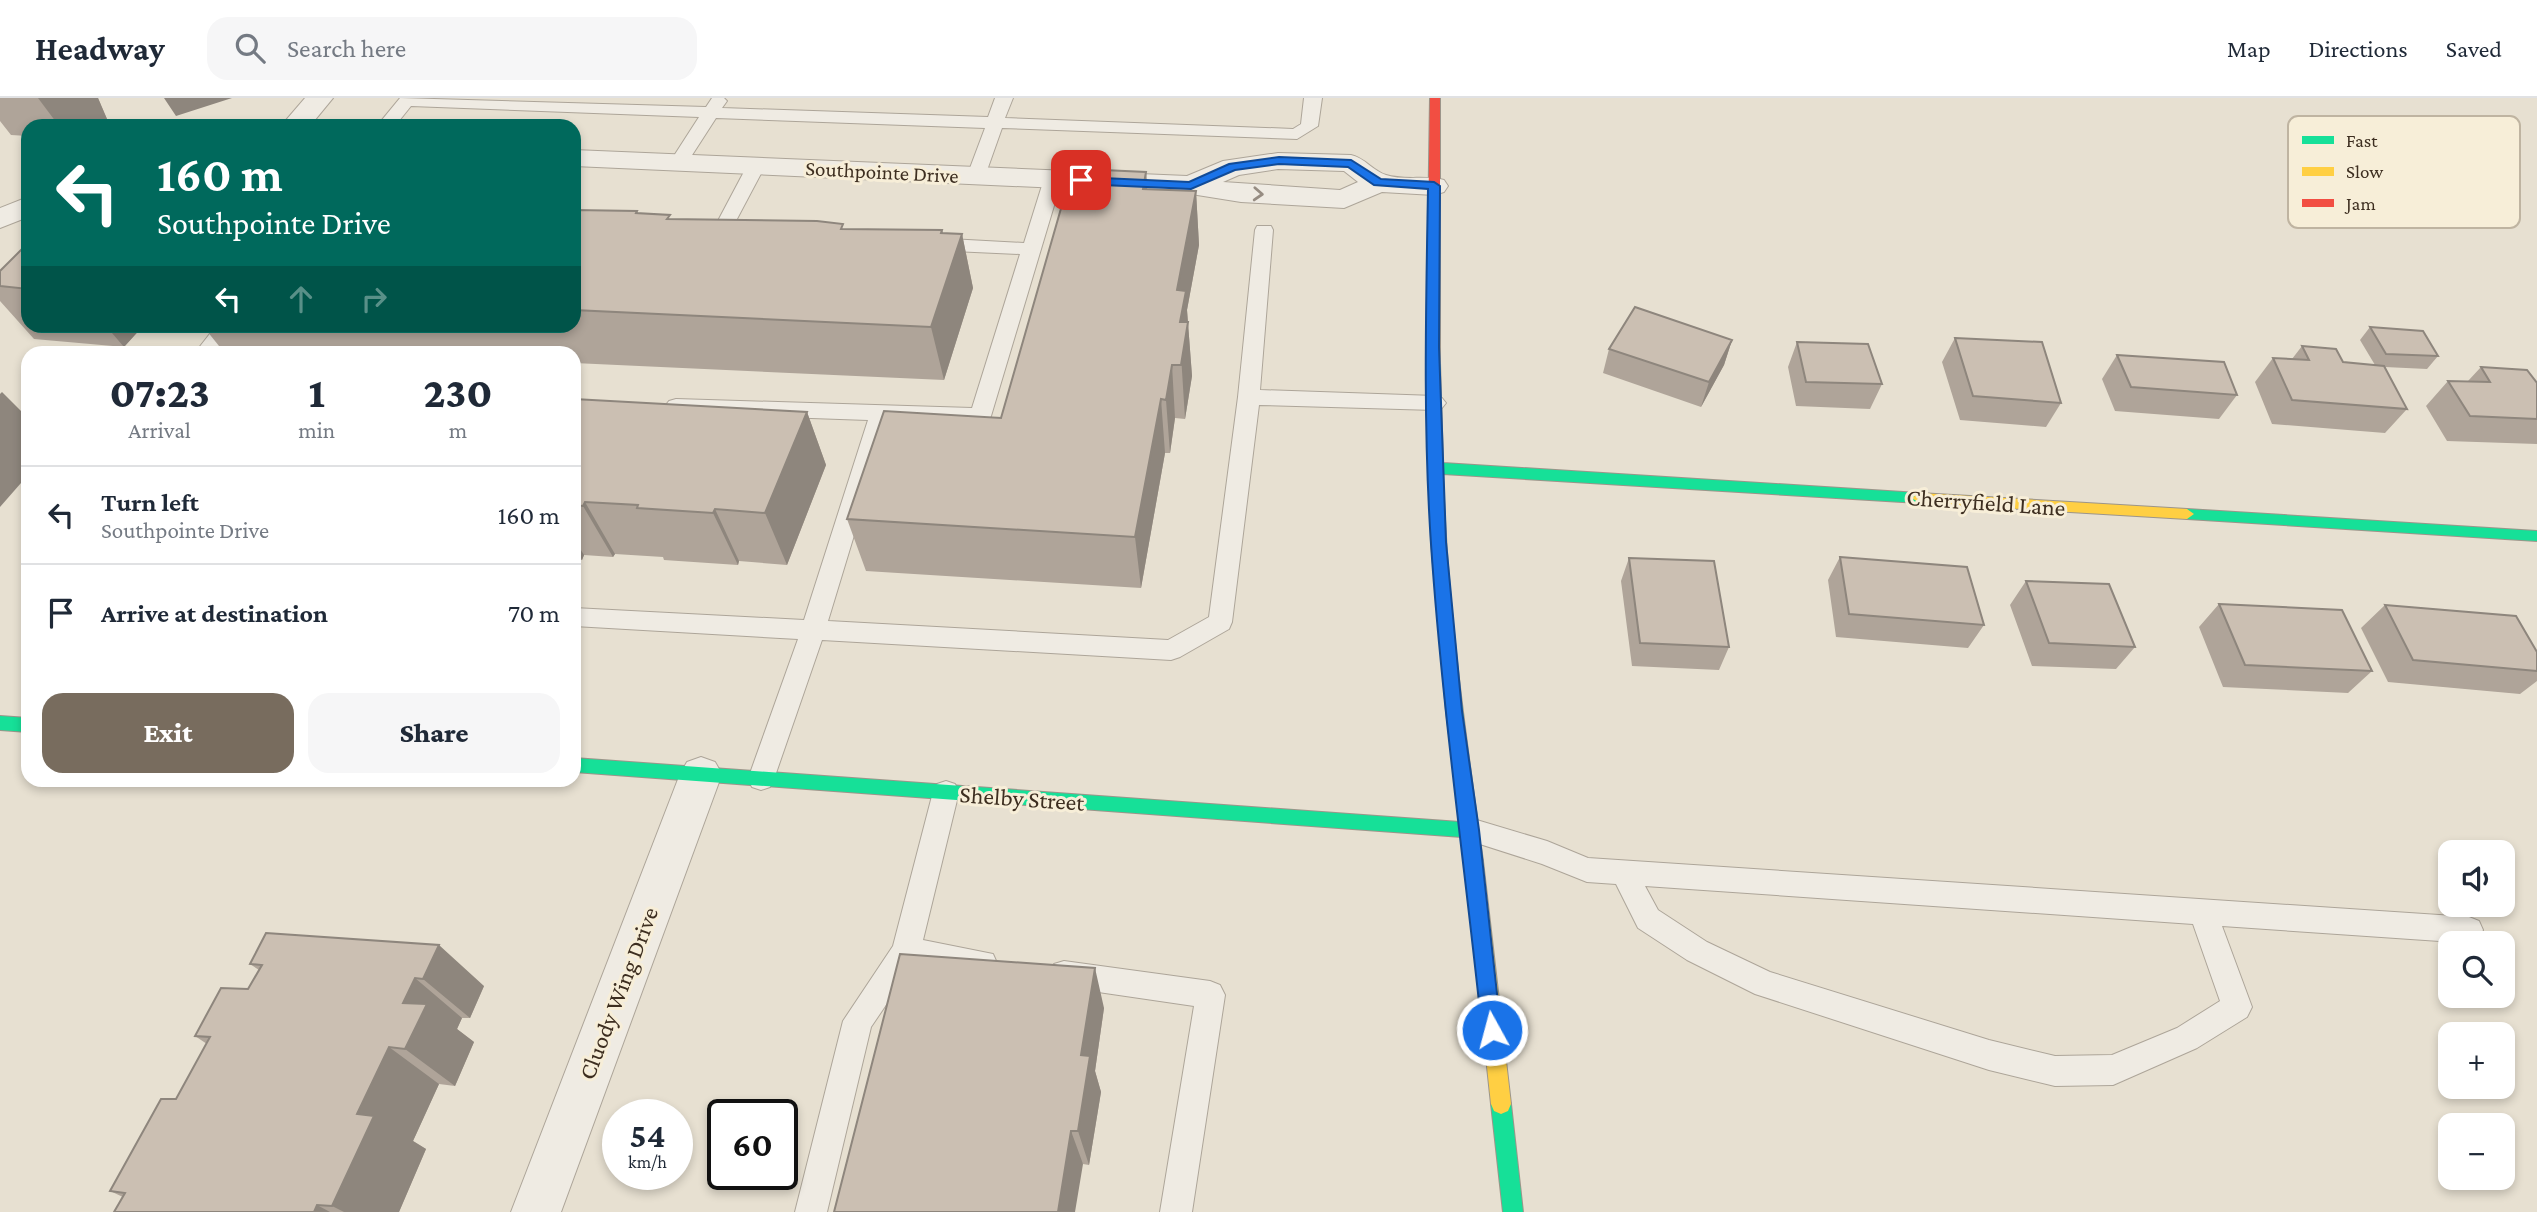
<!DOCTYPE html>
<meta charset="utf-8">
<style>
body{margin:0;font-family:"Crimson Pro",serif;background:#f6f6f7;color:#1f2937;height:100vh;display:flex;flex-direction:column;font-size:26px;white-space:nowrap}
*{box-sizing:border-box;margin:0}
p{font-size:23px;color:#747a83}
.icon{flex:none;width:38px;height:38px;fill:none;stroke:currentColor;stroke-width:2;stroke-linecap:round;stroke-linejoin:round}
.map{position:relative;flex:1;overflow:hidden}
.side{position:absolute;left:21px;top:248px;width:560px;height:441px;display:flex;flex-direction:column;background:#fff;border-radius:21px;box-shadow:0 4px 10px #0003}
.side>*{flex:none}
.top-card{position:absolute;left:21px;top:21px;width:560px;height:214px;border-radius:21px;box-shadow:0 4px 10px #0003;background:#00695c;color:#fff;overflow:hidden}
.tools{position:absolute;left:2438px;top:742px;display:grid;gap:14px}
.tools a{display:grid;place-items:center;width:77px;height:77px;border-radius:14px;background:#fff;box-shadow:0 4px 10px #0003;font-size:35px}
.speed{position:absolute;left:602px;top:1001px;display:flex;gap:14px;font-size:35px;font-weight:700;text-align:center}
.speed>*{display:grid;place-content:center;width:91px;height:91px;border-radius:50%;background:#fff;box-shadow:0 4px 10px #0003;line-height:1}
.speed small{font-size:18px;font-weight:400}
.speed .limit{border:4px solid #111;border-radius:10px;background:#fff;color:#111}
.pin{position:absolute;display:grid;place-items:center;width:60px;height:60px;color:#fff;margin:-30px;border-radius:14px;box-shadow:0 4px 10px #0006}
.me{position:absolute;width:77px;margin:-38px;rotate:353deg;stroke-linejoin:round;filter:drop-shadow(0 0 5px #0008)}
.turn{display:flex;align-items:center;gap:24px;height:147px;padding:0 21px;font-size:32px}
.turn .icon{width:91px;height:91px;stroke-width:2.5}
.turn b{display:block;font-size:49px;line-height:60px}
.lanes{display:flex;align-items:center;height:66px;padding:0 21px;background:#0003;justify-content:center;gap:35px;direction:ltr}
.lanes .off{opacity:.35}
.eta{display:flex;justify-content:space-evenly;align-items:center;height:119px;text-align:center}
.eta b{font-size:42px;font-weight:800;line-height:49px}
.action{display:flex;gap:14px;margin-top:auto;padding:14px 21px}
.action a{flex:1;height:80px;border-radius:21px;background:#786c5e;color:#fff;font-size:28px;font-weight:800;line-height:80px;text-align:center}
.action a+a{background:#f6f6f7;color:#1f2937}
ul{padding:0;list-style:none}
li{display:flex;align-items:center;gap:21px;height:98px;padding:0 21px;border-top:2px solid #e0e1e3}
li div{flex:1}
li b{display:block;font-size:26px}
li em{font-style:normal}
header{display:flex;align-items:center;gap:42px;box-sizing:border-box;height:98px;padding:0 35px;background:#fff;border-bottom:2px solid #e0e1e3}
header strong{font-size:33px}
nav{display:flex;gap:38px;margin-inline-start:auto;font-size:24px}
.search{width:490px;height:63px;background:#f6f6f7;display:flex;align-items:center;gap:18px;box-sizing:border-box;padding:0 24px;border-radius:21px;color:#747a83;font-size:26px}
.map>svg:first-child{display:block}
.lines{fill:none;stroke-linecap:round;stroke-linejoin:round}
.lane-casing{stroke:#ada599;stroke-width:2}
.street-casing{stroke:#ada599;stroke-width:2}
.fast-casing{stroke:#9c958a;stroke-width:2}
.slow-casing{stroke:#9c958a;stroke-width:2}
.jam-casing{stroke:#9c958a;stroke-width:2}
.lane{fill:#efebe3;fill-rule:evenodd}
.street{fill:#efebe3;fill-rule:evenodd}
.fast{fill:#16e098;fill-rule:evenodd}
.slow{fill:#ffcf43;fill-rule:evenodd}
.jam{fill:#f24e42;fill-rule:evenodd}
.wall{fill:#afa499}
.shaded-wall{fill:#8e867d}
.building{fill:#cbbfb2;stroke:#8e867d;stroke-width:2}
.oneway{stroke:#968c82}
.route{fill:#1a73e8;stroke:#114b97;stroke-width:2}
.labels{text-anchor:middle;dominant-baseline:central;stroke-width:6;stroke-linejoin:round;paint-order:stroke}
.far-street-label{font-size:21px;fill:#3d2e20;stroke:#f7eed8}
.street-label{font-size:24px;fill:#3d2e20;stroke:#f7eed8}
.key{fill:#f7eed8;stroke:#bfb4a1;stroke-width:2}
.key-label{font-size:19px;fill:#3d2e20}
</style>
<header>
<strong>Headway</strong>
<div class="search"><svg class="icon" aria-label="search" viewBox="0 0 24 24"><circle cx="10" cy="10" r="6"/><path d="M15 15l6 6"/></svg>Search here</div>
<nav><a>Map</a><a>Directions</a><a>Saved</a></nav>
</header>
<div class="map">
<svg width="2537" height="1114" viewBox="0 0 2537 1114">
<rect width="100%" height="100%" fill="#e7e0d1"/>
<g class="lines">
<defs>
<path id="lane" d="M400 0 706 9 712 0H724L727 3 722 10 988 19 995 0H1013L1005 20 1293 31 1301 26 1304 0H1322L1318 28 1297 41 1002 30 985 78 976 83 967 78 985 30 716 20 685 68 679 69 670 64 699 19 411 8 395 28H377Z
M756 63 765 68 729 136 727 140H713L711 136 747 68Z
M1053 76 1062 81 991 318 988 323 980 325 889 322 828 523 1168 542 1209 519 1238 299 1255 132 1257 128H1271L1273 132 1260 292 1435 298 1442 300 1446 305 1442 310 1435 312 1259 307 1232 524 1229 531 1180 559 1171 562 822 542 774 681 770 689 761 692 752 689 748 681 798 541 574 528V510L804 522 868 322 676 315 669 313 665 308 669 303 676 301 972 310 1020 156 931 152 921 146 931 140 1024 145 1044 81Z
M216 228H236L215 256H194Z
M946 683 955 686 959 694 923 842 993 856 997 865 993 874 983 878 913 867 871 929 827 1114H795L843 923 893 848 933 694 937 686Z
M1470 720 1547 743 1588 760 2469 819 2479 823 2483 832 2479 841 2469 845 2222 828 2252 909 2247 919 2197 950 2113 987 2055 988 1989 972 1755 896 1687 862 1638 830 1616 786 1587 784 1542 766 1461 740 1457 732 1461 724ZM1645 788 2193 826 2220 903 2177 930 2112 957 2055 958 1989 942 1770 874 1707 844 1658 812Z
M1064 863 1210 883 1220 887 1225 897 1192 1114H1160L1194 908 1064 889 1054 886 1050 876 1054 866Z"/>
<path id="street" d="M305 0H333L310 28H281Z
M574 52 1187 78 1223 63 1278 55 1351 57C1365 60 1373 73 1386 77 1404 83 1426 77 1444 82L1448 88 1444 94 1434 97 1382 94 1344 110 1241 104 1191 96 574 68ZM1278 71 1344 73 1358 84 1340 92 1223 84 1239 77Z
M28 99V119L0 130V110Z
M701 659 715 664 722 676 561 1114H511L680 676 687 664Z"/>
<path id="fast" d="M1433 261 1440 265 1443 365 1919 395 1926 400 1919 405 1443 376C1447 506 1465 634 1483 763L1480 769 1474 771 1468 769 1462 739 574 674V660L1460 724 1446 613 1431 444 1426 265Z
M2187 411 2537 433V443L2187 421 2180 416Z
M0 618 28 620V634L0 632Z
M1501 996 1508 999 1511 1006 1523 1114H1503L1491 1006 1494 999Z"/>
<path id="slow" d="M1919 395 2187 411 2194 416 2187 421 1919 405 1912 400Z
M1474 755 1480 757 1483 763 1511 1006 1508 1013 1501 1016 1494 1013 1491 1006 1465 763 1468 757Z"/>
<path id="jam" d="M1430 0H1440V265L1433 269 1426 265Z"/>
</defs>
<use href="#lane" class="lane-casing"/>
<use href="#street" class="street-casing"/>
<use href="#fast" class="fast-casing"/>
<use href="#slow" class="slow-casing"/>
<use href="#jam" class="jam-casing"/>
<use href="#lane" class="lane"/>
<use href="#street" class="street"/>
<use href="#fast" class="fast"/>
<use href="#slow" class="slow"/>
<use href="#jam" class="jam"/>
</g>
<path class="wall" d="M0 0H98L110 28H28V38L11 37 0 23Z
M1146 74 1147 91 1196 93 1199 147 1187 212 1192 278 1185 321 1175 320 1170 355H1165L1141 490 866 473 847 421 1001 320 1099 87Z
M574 112 637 113 638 115 671 121 845 131 942 132 943 136H962L973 190 944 282 574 265V256H378L219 248 203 228H574Z
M28 145V228H143L124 249 34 241 0 203V173Z
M2370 229 2438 258 2427 271 2385 269 2407 311 2385 335 2272 326 2255 284 2273 260 2292 261 2302 248 2343 264 2375 267 2360 242Z
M1955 240 2061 305 2046 329 1960 322 1942 264Z
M1732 242 1724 267 1701 309 1603 275 1609 251Z
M1797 244 1882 286 1870 311 1796 308 1788 269Z
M2117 257 2237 297 2219 321 2115 313 2102 281Z
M2481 269 2537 285V346L2447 343 2426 308 2448 283H2468Z
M574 301 807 314 826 367 787 467 739 463 738 467 664 462 663 459 615 456 613 459 584 457 582 462 574 461Z
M1840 459 1984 527 1968 550 1836 539 1828 482Z
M1629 460 1729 549 1719 572 1632 568 1621 483Z
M2026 483 2135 549 2116 571 2032 568 2010 507Z
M2219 506 2372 573 2348 595 2223 589 2199 529Z
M2385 507 2537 554V583L2520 596 2388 584 2361 530Z
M266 835 484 888 470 920H462L457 931 474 944 455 988 439 986 413 1043 426 1051 399 1114H114L123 1099 110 1093 176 1001 207 946 195 938 248 891 259 872 250 866Z
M900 856 1104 910 1095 973 1101 994 1089 1067 1083 1066Z"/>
<path class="shaded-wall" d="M38 0H98L110 28H59Z
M164 0H232L176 18Z
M1146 74 1150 128 1143 91Z
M1196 93 1199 147 1187 212 1192 278 1185 321 1177 192Z
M942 132 951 170 962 136 973 190 944 282 931 229Z
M106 228H143L124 249Z
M1732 242 1724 267 1701 309 1709 284Z
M1172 267 1175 320 1170 355 1166 302Z
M2 294 28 320V377L0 409V296Z
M1161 301 1165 355 1141 490 1135 439Z
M807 314 826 367 787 467 765 415Z
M585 404 615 456 613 459 583 408Z
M715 411 739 463 738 467 713 415Z
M574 441 584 457 582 462 574 448Z
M439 847 484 888 470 920 423 881Z
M1095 870 1104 910 1095 973 1101 994 1089 1067 1078 1033 1081 957Z
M415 880 462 920 457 931 474 944 455 988 405 951 403 905Z
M389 949 439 986 413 1043 426 1051 399 1114H344L332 1108 357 1016Z
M1071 1033 1083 1066 1075 1114H1058Z
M317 1107 330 1114H314Z"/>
<path class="building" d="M1103 72 1146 74 1143 91 1196 93 1177 192 1186 193 1180 224H1188L1181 267H1172L1166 302 1161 301 1135 439 847 421 884 313 1001 320 1068 86 1099 87Z
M574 112 637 113 636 115 670 117 667 121 817 123 843 126 841 131 942 132 941 135 962 136 931 229 574 212Z
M28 145V191L0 188V173Z
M1635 209 1732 242 1709 284 1609 251Z
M2370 229 2423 233 2438 258 2386 256Z
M1955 240 2042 244 2061 305 1973 298Z
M1797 244 1868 246 1882 286 1806 284Z
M2302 248 2336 251 2343 264 2384 268 2407 311 2292 302 2273 260 2309 262Z
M2117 257 2224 264 2237 297 2131 289Z
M2481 269 2527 272 2537 285V321L2470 318 2448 283 2490 284Z
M574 301 807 314 765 415 715 411 713 415 637 410 638 407 585 404 583 408 574 407Z
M1840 459 1967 469 1984 527 1849 516Z
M1629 460 1714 463 1729 549 1640 545Z
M2026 483 2109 486 2135 549 2049 545Z
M2219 506 2342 512 2372 573 2245 567Z
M2385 507 2516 518 2537 554V573L2413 562Z
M266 835 439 847 423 881 415 880 403 905 427 906 405 951 389 949 357 1016 374 1018 332 1108 317 1107 314 1114H114L125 1095 110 1093 161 1001H176L210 939 195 938 221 890 248 891 262 867 250 866Z
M900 856 1095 870 1081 957 1090 958 1078 1033H1071L1058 1114H834Z"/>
<defs><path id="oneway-chevron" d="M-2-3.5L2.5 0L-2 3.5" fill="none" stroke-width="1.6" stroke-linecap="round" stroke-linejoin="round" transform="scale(1.75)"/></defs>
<use class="oneway" href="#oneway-chevron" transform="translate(1258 96) rotate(3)"/>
<path class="route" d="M1279 59 1351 62 1381 81 1434 84 1440 88 1439 249 1446 444 1462 613 1479 732 1501 932 1499 938 1492 941 1485 938 1482 932C1465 770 1442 609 1431 446 1423 328 1426 209 1428 91L1374 87 1348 69 1279 66 1235 72 1191 91 1081 86 1075 82 1081 79 1189 84 1229 66Z"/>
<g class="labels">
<g class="far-street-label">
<text transform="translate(882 74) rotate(3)">Southpointe Drive</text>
</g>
<g class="street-label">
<text transform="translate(1986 404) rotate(4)">Cherryfield Lane</text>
<text transform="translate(1022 700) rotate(4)">Shelby Street</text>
<text transform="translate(618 895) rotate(-69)">Cluody Wing Drive</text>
</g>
</g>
<rect x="2288" y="18" width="232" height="112" rx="10" class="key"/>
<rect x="2302" y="38" width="32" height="8" fill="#16e098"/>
<rect x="2302" y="69" width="32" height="9" fill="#ffcf43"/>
<rect x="2302" y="101" width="32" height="8" fill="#f24e42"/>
<g class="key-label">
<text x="2346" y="49">Fast</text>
<text x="2346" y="80">Slow</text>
<text x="2346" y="112">Jam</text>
</g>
</svg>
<div class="tools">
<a><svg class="icon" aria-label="sound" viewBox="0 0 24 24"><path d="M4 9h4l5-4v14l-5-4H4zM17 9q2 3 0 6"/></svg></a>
<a><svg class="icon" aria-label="search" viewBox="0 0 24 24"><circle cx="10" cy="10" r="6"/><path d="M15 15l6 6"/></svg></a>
<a>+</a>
<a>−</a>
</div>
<div class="speed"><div>54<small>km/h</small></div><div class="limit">60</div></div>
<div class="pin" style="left:1081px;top:82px;background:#d93025"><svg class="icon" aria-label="arrive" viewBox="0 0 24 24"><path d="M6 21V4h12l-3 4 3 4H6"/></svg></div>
<svg class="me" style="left:1492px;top:932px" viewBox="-20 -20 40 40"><circle r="17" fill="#1a73e8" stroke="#fff" stroke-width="3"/><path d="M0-11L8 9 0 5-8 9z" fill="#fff"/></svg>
<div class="top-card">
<div class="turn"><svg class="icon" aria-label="left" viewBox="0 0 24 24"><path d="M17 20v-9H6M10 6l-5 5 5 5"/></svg><div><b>160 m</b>Southpointe Drive</div></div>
<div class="lanes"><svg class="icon" aria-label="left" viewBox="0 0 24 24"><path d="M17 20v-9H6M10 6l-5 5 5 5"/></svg><svg class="icon off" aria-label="ahead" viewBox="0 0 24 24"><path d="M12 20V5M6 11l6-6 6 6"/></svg><svg class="icon off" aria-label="right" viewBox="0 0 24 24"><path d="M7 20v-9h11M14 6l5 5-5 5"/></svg></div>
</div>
<section class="side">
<div class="eta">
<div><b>07:23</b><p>Arrival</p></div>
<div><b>1</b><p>min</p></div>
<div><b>230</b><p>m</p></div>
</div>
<ul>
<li><svg class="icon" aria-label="left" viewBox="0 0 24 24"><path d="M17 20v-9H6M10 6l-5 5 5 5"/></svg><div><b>Turn left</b><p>Southpointe Drive</p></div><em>160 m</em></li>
<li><svg class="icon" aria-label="arrive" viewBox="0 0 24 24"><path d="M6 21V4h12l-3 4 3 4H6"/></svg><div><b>Arrive at destination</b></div><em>70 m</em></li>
</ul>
<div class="action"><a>Exit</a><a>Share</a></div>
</section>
</div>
